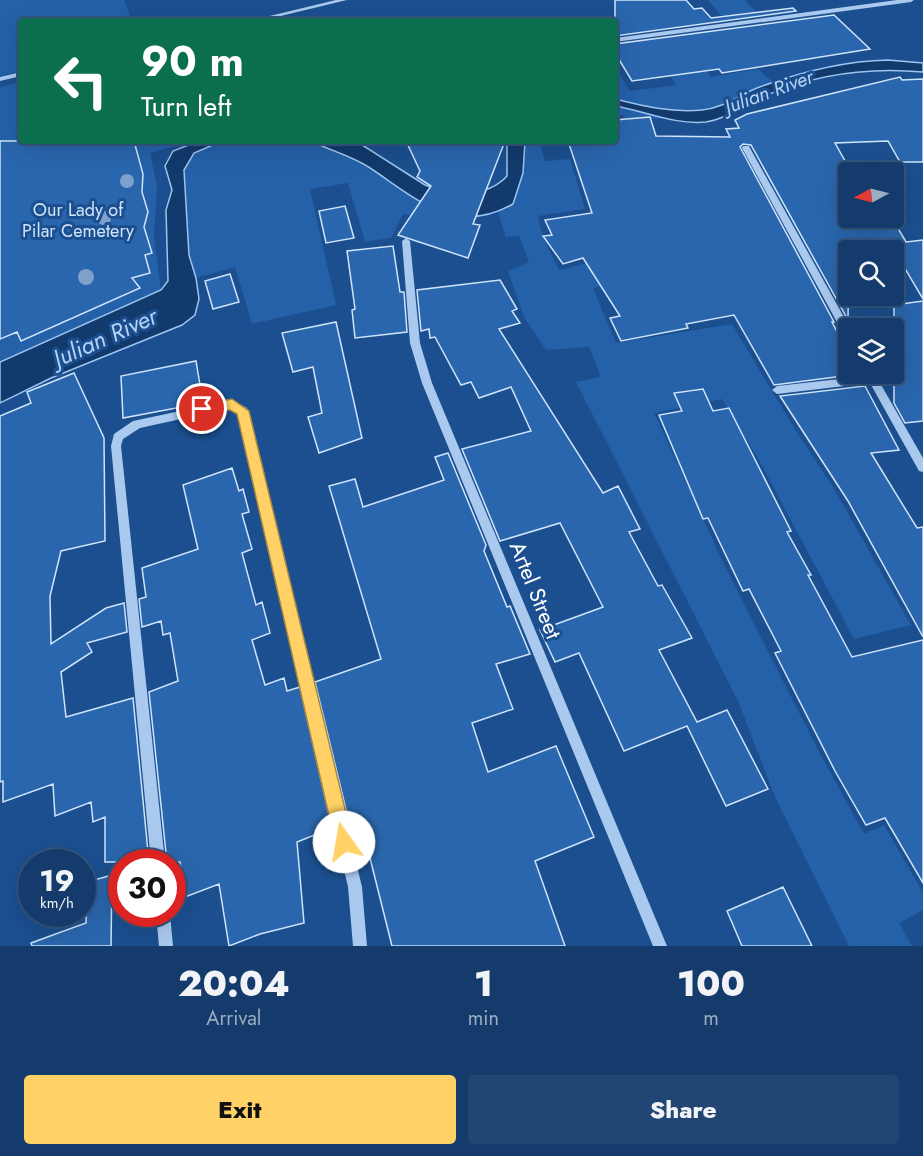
<!DOCTYPE html>
<style>
body{margin:0;font-family:Jost,sans-serif;background:#214673;color:#f1f3f6;height:100vh;display:flex;flex-direction:column;font-size:22px;white-space:nowrap}
*{box-sizing:border-box;margin:0}
p{font-size:20px;color:#9dadc1}
.icon{flex:none;width:33px;height:33px;fill:none;stroke:currentColor;stroke-width:2;stroke-linecap:round;stroke-linejoin:round}
.map{position:relative;height:946px;overflow:hidden}
.side{display:flex;flex-direction:column;background:#143b6b;flex:1}
.side>*{flex:none}
.guide{position:absolute;left:18px;top:18px;width:600px;height:126px;border-radius:6px;box-shadow:0 6px 24px #0002,0 0 0 2px #33557e;background:#0b6e4f;color:#fff;overflow:hidden}
.needle{width:39px;rotate:263deg}
.fabs{position:absolute;left:838px;top:162px;display:grid;gap:12px}
.fabs a{display:grid;place-items:center;width:66px;height:66px;border-radius:6px;background:#143b6b;box-shadow:0 6px 24px #0002,0 0 0 2px #33557e;font-size:30px}
.speed{position:absolute;left:18px;top:849px;display:flex;gap:12px;font-size:30px;font-weight:700;text-align:center}
.speed>*{display:grid;place-content:center;width:78px;height:78px;border-radius:50%;background:#143b6b;box-shadow:0 6px 24px #0002,0 0 0 2px #33557e;line-height:1}
.speed small{font-size:15px;font-weight:400}
.speed .limit{border:9px solid #d22;background:#fff;color:#111}
.pin{position:absolute;display:grid;place-items:center;width:51px;height:51px;color:#fff;margin:-26px;border:3px solid #fff;border-radius:50%;box-shadow:0 2px 6px #0007}
.me{position:absolute;width:66px;margin:-33px;rotate:347deg;stroke-linejoin:round;filter:drop-shadow(0 0 4px #0008)}
.turn{display:flex;align-items:center;gap:21px;height:126px;padding:0 24px;font-size:27px}
.turn .icon{width:78px;height:78px;stroke-width:2.5}
.turn b{display:block;font-size:42px;line-height:51px}
.eta{display:flex;justify-content:space-evenly;align-items:center;height:102px;text-align:center}
.eta b{font-size:36px;font-weight:800;line-height:42px}
.cta{display:flex;gap:12px;margin-top:auto;padding:12px 24px}
.cta a{flex:1;height:69px;border-radius:6px;background:#ffd166;color:#111;font-size:24px;font-weight:800;line-height:69px;text-align:center}
.cta a+a{background:#214673;color:#f1f3f6}
.map>svg:first-child{display:block}
.green{fill:#2461a8}
.water{fill:#123a6d;stroke:#9cc4f0;stroke-width:1.5}
.building{fill:#2a66ad;stroke:#cfe3fa;stroke-width:1.5}
.lines{fill:none;stroke-linecap:round;stroke-linejoin:round}
.minor{fill:#a9c9ee;fill-rule:evenodd}
.tree{fill:#7ea0ca}
.route{fill:#ffd166;stroke:#a68842;stroke-width:1.5}
.labels{text-anchor:middle;dominant-baseline:central;stroke-width:6;stroke-linejoin:round;paint-order:stroke}
.far-park-label{font-size:18px;fill:#cfe3fa;stroke:#1b4f8f}
.far-water-label{font-size:20px;font-style:italic;fill:#b5d3f5;stroke:#1b4f8f}
.street-label{font-size:22px;fill:#fff;stroke:#1b4f8f}
.water-label{font-size:24px;font-style:italic;fill:#b5d3f5;stroke:#1b4f8f}
</style>
<div class="map">
<svg width="923" height="946" viewBox="0 0 923 946">
<rect width="100%" height="100%" fill="#1b4f8f"/>
<path class="green" d="M0 0H124L132 21H21V71L0 76Z
M708 0H745L756 12 722 16Z
M697 60 711 77 758 69 773 82C757 89 742 97 726 104 691 119 650 108 615 99V67L630 91 677 85 663 66Z
M21 82V141H194L150 153 157 186 154 237 161 290 0 362V87Z
M615 106 622 107 665 118 626 121 623 115H615Z
M222 141H311L347 155 430 208 428 218 403 214 391 238 365 242 348 183 310 189 336 305 252 324 235 267 196 278C188 252 173 176 193 154 199 147 213 144 222 141Z
M525 141H539L545 161 570 159 585 209 538 216 543 237 559 270 616 256 629 280 593 288 616 343 732 324 796 431 833 487 911 625 854 639 760 462 722 399 654 413 722 560 818 750 864 834 884 825 923 893V910L899 923 912 946H849L775 797 738 701 576 382 601 377 589 347 546 350 524 317 508 271 529 262 519 236 506 237 498 212 513 203 523 173Z"/>
<path class="water" d="M888 60 923 63V72C868 67 811 75 760 98 742 106 726 119 706 122 674 125 645 111 615 106V99C643 106 672 113 702 110 723 108 738 96 757 88 800 72 842 61 888 60Z
M199 141H222L194 153 184 170 189 255 196 278 199 299 195 315 182 325 51 378 0 403V362L161 290 168 281 166 210 172 190 165 166 173 151Z
M311 141H356L425 185C452 196 487 198 507 176V141H525L523 173 513 204C455 237 417 199 370 168 352 156 331 151 311 141Z"/>
<path class="building" d="M615 0H686L694 9 702 8 711 18 793 8 796 11 615 36Z
M834 15 870 49 722 73 719 69 632 81 615 53V44Z
M900 77 902 80 923 79V162H900L888 141 835 143 849 168V218H892L906 242 923 240V299L894 250H849L848 320 751 145 743 144 740 147 834 322H832L849 355V374H859L774 385 734 315 686 324 688 328 621 341 610 318 620 316 583 258 563 264 543 236 552 235 545 220 592 213 568 141H615V120L650 117 656 136 730 137 726 129 739 128 735 120 747 114Z
M0 141H134L143 174 142 192 148 212 144 227 152 253 145 255 150 273 132 278 140 288 21 341 17 332 0 339Z
M406 141H505L473 224 480 225 468 258 398 235 431 186 417 177 420 171Z
M345 206 354 238 326 243 319 211Z
M393 246 400 292H404L407 332 355 338 352 310 355 309 347 251Z
M230 274 239 302 213 309 205 281Z
M500 280 517 309 512 311 520 323 499 329 603 493 618 486 640 529 629 532 658 586 662 585 692 638 659 650 697 722 727 710 768 789 726 806 687 726 624 751 579 653 555 662 540 630 603 607 560 523 500 541 462 449 531 431 511 387 479 398 471 382 461 385 435 337 430 338 429 329 421 331 417 290Z
M923 301V421L905 423 894 403V305Z
M336 322 362 438 319 453 308 417 322 413 313 367 293 372 282 333Z
M196 361 203 403 123 418 121 376Z
M74 373 104 438 105 541 61 551 50 596 51 644 106 608 124 603 127 632 87 643 92 652 61 672 66 717 133 698 149 862H105V817L93 822 91 802 55 816 53 784 3 802V781L0 782V416L31 403 27 392Z
M865 386 899 450 871 453 917 528 923 527V637L848 501 780 396Z
M703 389 713 411 729 408 791 531 787 532 811 575H808L852 657 923 640V883L885 818 866 825 835 771 775 653 781 651 749 589 743 591 708 518 703 519 659 415 682 411 674 393Z
M448 453 486 545 484 551 507 607 510 606 530 654 496 664 513 709 472 723 488 772 556 746 594 837 535 861 565 946H392L360 818 349 822 315 682 381 659 329 486 355 479 363 507 444 480 435 457Z
M232 468 239 491 243 489 249 512 242 514 252 549 242 553 256 605 262 602 270 633 252 640 265 685 284 678 287 691 300 687 332 828 297 842 304 923 260 934 229 946 219 884 185 897 180 862H167L149 692 178 681 170 633 163 635 161 621 142 627 139 599 146 597 142 568 198 549 183 485Z
M112 875 111 946H32L31 943 86 923 87 882Z
M783 887 812 946H742L727 911Z"/>
<g class="lines">
<path class="minor" d="M336 0H347L260 21H249Z
M897 0H914L911 2 615 42V38Z
M21 72V76L0 81V77Z
M743 146H749L750 148 850 328 849 338 844 335 742 148Z
M406 238 410 241 420 343 432 383 667 946H653L422 383 410 343 402 241Z
M865 374H875L876 376 923 458V472L919 471 870 383 777 394 772 390 777 386 866 376Z
M232 400 247 408 248 411 362 887 367 946H353L348 887 239 413 231 408 140 428 123 439 121 446 165 862H151L111 446 114 434 133 421Z
M156 914H170L173 946H159Z"/>
</g>
<g class="tree">
<circle cx="127" cy="181" r="7"/>
<circle cx="104" cy="218" r="7"/>
<circle cx="86" cy="277" r="8"/>
</g>
<path class="route" d="M232 399 249 411 353 842 350 848 344 851 338 848 335 842 237 414 230 410 202 415 196 409 202 404Z"/>
<g class="labels">
<g class="far-park-label">
<text x="78" y="210">Our Lady of<tspan x="78" dy="21">Pilar Cemetery</tspan></text>
</g>
<g class="far-water-label">
<text transform="translate(769 92) rotate(-20)">Julian River</text>
</g>
<g class="street-label">
<text transform="translate(536 590) rotate(68)">Artel Street</text>
</g>
<g class="water-label">
<text transform="translate(105 337) rotate(-24)">Julian River</text>
</g>
</g>
</svg>
<div class="fabs">
<a><svg class="needle" viewBox="-14 -14 28 28"><path d="M0-13l5 13h-10z" fill="#e53935"/><path d="M0 13l5-13h-10z" fill="#9dadc1"/></svg></a>
<a><svg class="icon" aria-label="search" viewBox="0 0 24 24"><circle cx="10" cy="10" r="6"/><path d="M15 15l6 6"/></svg></a>
<a><svg class="icon" aria-label="layers" viewBox="0 0 24 24"><path d="M12 4l9 5-9 5-9-5zM3 14l9 5 9-5"/></svg></a>
</div>
<div class="speed"><div>19<small>km/h</small></div><div class="limit">30</div></div>
<div class="pin" style="left:202px;top:409px;background:#d93025"><svg class="icon" aria-label="arrive" viewBox="0 0 24 24"><path d="M6 21V4h12l-3 4 3 4H6"/></svg></div>
<svg class="me" style="left:344px;top:842px" viewBox="-20 -20 40 40"><circle r="19" fill="#fff"/><path d="M0-13L10 11 0 6-10 11z" fill="#ffd166"/></svg>
<div class="guide">
<div class="turn"><svg class="icon" aria-label="left" viewBox="0 0 24 24"><path d="M17 20v-9H6M10 6l-5 5 5 5"/></svg><div><b>90 m</b>Turn left</div></div>
</div>
</div>
<section class="side">
<div class="eta">
<div><b>20:04</b><p>Arrival</p></div>
<div><b>1</b><p>min</p></div>
<div><b>100</b><p>m</p></div>
</div>
<div class="cta"><a>Exit</a><a>Share</a></div>
</section>
